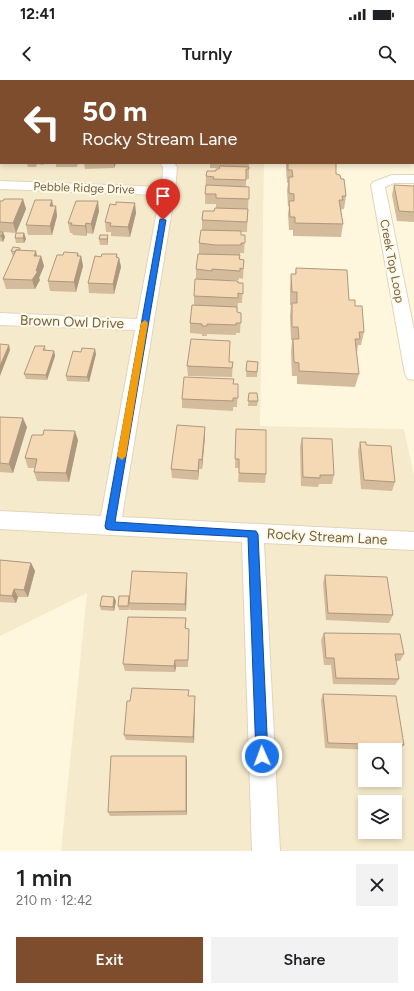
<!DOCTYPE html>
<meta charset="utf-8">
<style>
body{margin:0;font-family:Figtree,sans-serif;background:#f2f2f2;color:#202124;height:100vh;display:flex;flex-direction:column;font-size:15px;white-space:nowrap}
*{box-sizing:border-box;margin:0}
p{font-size:13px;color:#757577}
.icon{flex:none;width:22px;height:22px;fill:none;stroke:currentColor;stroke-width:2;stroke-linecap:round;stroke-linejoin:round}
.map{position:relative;height:771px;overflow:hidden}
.details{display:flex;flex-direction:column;background:#fff;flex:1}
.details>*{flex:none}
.hud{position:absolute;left:0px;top:0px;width:414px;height:84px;box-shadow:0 2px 6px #0003;background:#7e4d2d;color:#fff;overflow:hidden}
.fabs{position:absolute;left:358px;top:663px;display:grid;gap:8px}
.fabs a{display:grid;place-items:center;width:44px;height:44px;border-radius:0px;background:#fff;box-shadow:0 2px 6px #0003;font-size:20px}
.pin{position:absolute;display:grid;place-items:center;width:34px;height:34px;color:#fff;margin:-41px -17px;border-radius:50% 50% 50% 0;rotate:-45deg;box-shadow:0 0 4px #0007}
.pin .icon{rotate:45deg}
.me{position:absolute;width:44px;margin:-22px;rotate:358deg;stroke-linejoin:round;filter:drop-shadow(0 0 3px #0008)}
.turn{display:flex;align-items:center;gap:14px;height:84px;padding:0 16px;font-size:18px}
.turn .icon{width:52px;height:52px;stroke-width:2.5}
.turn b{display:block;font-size:28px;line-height:34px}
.round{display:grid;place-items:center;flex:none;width:42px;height:42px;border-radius:0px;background:#f2f2f2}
.headline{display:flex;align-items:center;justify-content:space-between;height:68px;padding:0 16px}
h1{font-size:24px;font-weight:600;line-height:30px}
.primary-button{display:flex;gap:8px;margin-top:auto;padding:8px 16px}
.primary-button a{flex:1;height:46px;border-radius:0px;background:#7e4d2d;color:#fff;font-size:16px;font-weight:600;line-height:46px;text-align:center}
.primary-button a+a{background:#f2f2f2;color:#202124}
.status{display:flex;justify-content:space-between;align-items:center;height:28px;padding:0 20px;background:#fff;direction:ltr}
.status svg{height:11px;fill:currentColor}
header{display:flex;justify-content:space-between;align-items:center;height:52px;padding:0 16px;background:#fff;font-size:18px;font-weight:600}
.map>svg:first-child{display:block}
.residential{fill:#f6eacc;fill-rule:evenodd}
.green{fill:#c7ecbc}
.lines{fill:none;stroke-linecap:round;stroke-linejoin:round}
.minor-casing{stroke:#e2d4ba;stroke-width:2}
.minor{fill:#fff;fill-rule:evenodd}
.wall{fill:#d3bb9b}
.shaded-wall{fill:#ac987e}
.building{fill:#f5d9b4;stroke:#ac987e}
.route{fill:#1a73e8;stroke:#114b97}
.slow{fill:#f59e0b}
.labels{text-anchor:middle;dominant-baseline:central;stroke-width:4;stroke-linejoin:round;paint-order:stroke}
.far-street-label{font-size:12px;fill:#755f45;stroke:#fffae6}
.street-label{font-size:14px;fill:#755f45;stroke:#fffae6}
</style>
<div class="status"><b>12:41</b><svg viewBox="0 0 49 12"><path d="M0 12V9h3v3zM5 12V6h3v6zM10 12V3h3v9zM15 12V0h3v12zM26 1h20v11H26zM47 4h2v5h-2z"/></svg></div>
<header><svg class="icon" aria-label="back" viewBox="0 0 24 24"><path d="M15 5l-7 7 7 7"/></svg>Turnly<svg class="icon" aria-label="search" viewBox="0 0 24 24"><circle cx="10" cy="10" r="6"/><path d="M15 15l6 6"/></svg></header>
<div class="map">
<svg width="414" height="771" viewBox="0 0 414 771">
<rect width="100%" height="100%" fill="#fef7de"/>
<path class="residential" d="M0 1 1 83H264L260 346 404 349 414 396V771H61L87 513 0 556ZM365 670H395V700H365ZM365 722H395V752H365Z"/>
<path class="green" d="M0 0H362L363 1H1Z"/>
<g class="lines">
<defs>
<path id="minor" d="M160 83H174L177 87 175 111 122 437 414 452V470L264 463 280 771H252L242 462 0 449V431L101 436 135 250 0 245V233L137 239 160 115 0 109V101L162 107 163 87Z
M392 95H414V103H394L385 107 414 250V300L408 299 405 294 371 105 373 102Z"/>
</defs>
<use href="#minor" class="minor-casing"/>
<use href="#minor" class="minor"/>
</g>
<path class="wall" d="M1 3V24H0V4Z
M1 64V83H11V84L0 83V67Z
M27 83H44L43 85 37 84 36 87H28Z
M56 83H78L77 87H56Z
M84 83H116L114 88 85 89Z
M210 83H249V99H246V106L249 107 247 152H241V155H245L244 173H240V175H235L240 179 244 180 243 199 239 198V200H212L243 203 242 223H238L237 232 241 233 240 253H236V255L207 254V256H202V254L190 253V243L194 226V216L202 199H196V189L199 173V163L202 150V140L214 131 216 128V124H205L206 96 219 89 220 88H210Z
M286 83H336V94L341 99 346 116 344 129H342L341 131 343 144 341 157 293 156V150H289L288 134 289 127 288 126 287 110 288 103H287L286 89Z
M394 105 414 108V142L397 141 392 115Z
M23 119 26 129 16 153 3 152 5 157 3 162 0 161V121Z
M54 126 57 136 52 155H28L26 145Z
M99 131 93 154 87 153V156L73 155 72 153H70L68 143Z
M136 133 130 157 111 156V152H106L105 142Z
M24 153 26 159 24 163H16L15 158Z
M108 155V165H100L99 159Z
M20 168 21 171 37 176H41L44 186 39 198 40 200 35 209H6L3 199 13 177 11 171Z
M79 176H81L83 186 76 212 50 211 48 201Z
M119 178 121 187 114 214 89 213 88 203Z
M296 188 349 220 355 226 364 252 361 265H358L357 272H356L359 294 355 307 297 304V296H292L291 272 292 260H291L290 236 291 225H290V207L291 194H295Z
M45 266 46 271H54L55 276 47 300 26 299 24 294Z
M96 274 89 302 67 301 66 296Z
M247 281 258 282 257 297H246Z
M229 282H233L232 297 188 296 187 286Z
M233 304H238L237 327H233V331L182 328V319Z
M249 313 258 321 257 326H248Z
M0 337 27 347 13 393 0 392Z
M205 347V356L202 389H199L198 400 172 398 171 389Z
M236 349 266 394 265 403 238 402 239 388H235Z
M302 358 334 395 332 404H319L318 407 301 406 300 367Z
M78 360 69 402 37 401 34 392 35 388H28L25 378Z
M360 362 366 365 395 402 392 411 361 409 358 371Z
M0 480 31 483 35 491 28 517H18L16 523 0 522Z
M325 495 393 535 389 543 326 540 323 503Z
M187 501 186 531 130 530V528L129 530H119L118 526 129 516Z
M116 521 114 531 101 530 100 526Z
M186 538V549L189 556 188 587H176L175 592 125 591 123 584Z
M324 553 404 574 400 581H396L399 599 395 605 333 604 331 585H324L321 560Z
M323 614 404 665 399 671 325 668 321 620Z
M189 616 195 622 194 663 126 660 124 655 130 621Z
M186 676 187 735 110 736 108 732Z"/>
<path class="shaded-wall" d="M114 83H116L114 88Z
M23 119 26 129 16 153 13 143Z
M52 120 54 130 50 126Z
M98 121 99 131 93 154 91 144Z
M135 123 136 133 130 157 128 147Z
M56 126 57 136 52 155 50 146Z
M86 143 87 153V156L85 146Z
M3 152 5 157 3 162 1 156Z
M24 153 26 159 24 163 23 158Z
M108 155V165L107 159Z
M36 171 38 181 34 176Z
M78 173 80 181 81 176 83 186 76 212 74 202Z
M117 174 118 184 119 178 121 187 114 214 113 204Z
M41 176 44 186 39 198 40 200 35 209 32 200Z
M9 265 10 270 0 296V286Z
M95 269 96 274 89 302 87 297Z
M54 271 55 276 47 300 46 295Z
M23 338 27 347 13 393 9 384Z
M205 347V356L202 389V380Z
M75 351 78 360 69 402 66 393Z
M199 379V389L198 400V391Z
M31 483 35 491 28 517 24 510Z
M187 493V501L186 531 185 524Z
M14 509 18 517 16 523 12 516Z
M114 517 116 521 114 531 113 527Z
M175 580 176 587 175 592 174 586Z
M195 616V622L194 663 193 657Z
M186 676 187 681V735L186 731Z"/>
<path class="building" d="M1 3V15H0V4Z
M1 64V78H0V67Z
M288 83H336V94L340 95 341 99H344L346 116H342L343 120H339L343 144 295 143V137H290L289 121H294V114L289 113V97H293L292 90H288Z
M220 86 249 87V89H246V100L213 99 214 97 206 96 207 91H216V89H219Z
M206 105 249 107V119L216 118V114H205Z
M394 105 414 106V132L399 131Z
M4 119H23L13 143 0 142V121H3Z
M35 120H52L50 126H56L50 146 26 145Z
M76 121H98L91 144 86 143 85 146 71 145 72 143H68Z
M116 122 135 123 128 147 110 146 111 143 105 142 110 124 116 125Z
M215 128 248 129 247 142 202 140 203 131H214Z
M201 150 241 151V155H245V163H241V165H215L199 163Z
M0 152H3L1 156H0Z
M16 153H24L23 158H15Z
M100 155H108L107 159H99Z
M13 167 20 168 19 170H16L15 172 11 171Z
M16 170 36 171 34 176H41L36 191H38L32 200 3 199Z
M64 172 78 173 77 176H81L74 202 48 201 57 175H63Z
M102 174H117L116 177 119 178 113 204 88 203 95 176 101 177Z
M198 174 240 175 239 179 244 180 243 189 240 188V191L212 189V191L196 189Z
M296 188 347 190 349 220H355V226H362L364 252H359L360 259H355L359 294 299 291V283L294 282 293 259H299L298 247H292V223H297V212H292L291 194H296Z
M195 199 238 201V203H243V214L238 213V218L194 216Z
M192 225 237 227V232L241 233V243H236V245L207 244V246H202V244L190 243Z
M191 259 230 261 229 282H233L232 288 187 286Z
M0 264 9 265 0 286Z
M35 266H45L43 270 54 271 46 295 24 294Z
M82 268 95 269 87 297 66 296 73 271 81 272Z
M247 281 258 282 257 292 246 291Z
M184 297 234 299 233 304H238V318H233V321L182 319Z
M249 313H257L258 321H248Z
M0 337 23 338 9 384 0 383Z
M177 345 205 347 202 380 199 379 198 391 171 389Z
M236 349 266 350V394L239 393V379H235Z
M44 350 75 351 66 393 34 392 37 379 25 378 32 355H43Z
M302 358 332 359 334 395H320V398L303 397Z
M360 362H366V365L391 366 395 402 364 400Z
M0 480 31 483 24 510 14 509 12 516 0 515Z
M132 491 187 493 185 524 129 523Z
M325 495 387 497 393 535 328 533Z
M102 516 114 517 113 527 100 526Z
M119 516H129L128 526H118Z
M128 537 186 538 185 548 189 549 188 580H175L174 586 123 584Z
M324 553 400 554 404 574H395L399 599 336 598 334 578H326Z
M132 608 189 610 188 616H195L193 657 124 655 127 621H130Z
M323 614 396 616 404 665 328 663Z
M111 676H186V731L108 732Z"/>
<path class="route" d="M160 139 166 140 115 442 256 451 258 454 268 676 266 680 262 682 258 680 256 676 248 457 110 450 106 449 105 446Z"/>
<path class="slow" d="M145 240 148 243 126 376 122 380 117 376 141 243Z"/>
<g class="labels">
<g class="far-street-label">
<text transform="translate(84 108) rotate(2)">Pebble Ridge Drive</text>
<text transform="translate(392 181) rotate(79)">Creek Top Loop</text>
</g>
<g class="street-label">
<text transform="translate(72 242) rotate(2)">Brown Owl Drive</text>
<text transform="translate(327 457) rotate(3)">Rocky Stream Lane</text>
</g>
</g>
</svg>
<div class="fabs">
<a><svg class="icon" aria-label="search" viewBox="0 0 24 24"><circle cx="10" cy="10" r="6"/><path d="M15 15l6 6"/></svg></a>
<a><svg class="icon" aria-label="layers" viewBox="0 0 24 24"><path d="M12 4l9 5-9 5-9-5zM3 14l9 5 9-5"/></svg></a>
</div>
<div class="pin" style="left:163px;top:140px;background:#d93025"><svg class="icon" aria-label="arrive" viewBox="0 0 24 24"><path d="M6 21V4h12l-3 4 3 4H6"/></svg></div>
<svg class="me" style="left:262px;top:676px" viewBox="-20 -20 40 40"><circle r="17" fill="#1a73e8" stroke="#fff" stroke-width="3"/><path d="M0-11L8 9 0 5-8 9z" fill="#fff"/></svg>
<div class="hud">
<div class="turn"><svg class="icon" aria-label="left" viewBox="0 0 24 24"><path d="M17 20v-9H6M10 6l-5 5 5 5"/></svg><div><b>50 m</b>Rocky Stream Lane</div></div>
</div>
</div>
<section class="details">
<div class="headline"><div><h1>1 min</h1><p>210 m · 12:42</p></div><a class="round"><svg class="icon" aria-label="close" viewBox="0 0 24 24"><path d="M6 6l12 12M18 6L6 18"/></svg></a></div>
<div class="primary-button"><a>Exit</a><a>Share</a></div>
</section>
